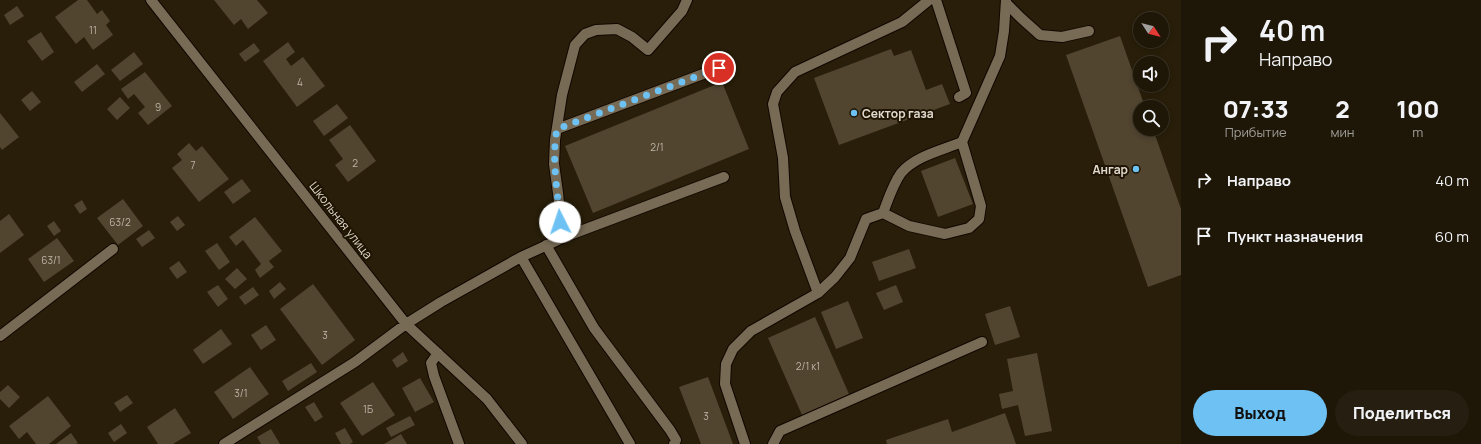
<!DOCTYPE html>
<html lang="ru">
<meta charset="utf-8">
<style>
body{margin:0;font-family:Manrope,sans-serif;background:#261f11;color:#f1f3f6;height:100vh;display:flex;flex-direction:column;font-size:15px;white-space:nowrap}
*{box-sizing:border-box;margin:0}
p{font-size:13px;color:#a19f9b}
.icon{flex:none;width:22px;height:22px;fill:none;stroke:currentColor;stroke-width:2;stroke-linecap:round;stroke-linejoin:round}
.map{position:relative;flex:1;overflow:hidden}
.side{display:flex;flex-direction:column;background:#1e1607;width:300px}
.side>*{flex:none}
.banner{background:#1e1607;color:#f1f3f6;overflow:hidden}
.needle{width:26px;rotate:126deg}
.controls{position:absolute;left:1133px;top:12px;display:grid;gap:8px}
.controls a{display:grid;place-items:center;width:36px;height:36px;border-radius:50%;background:#1e1607;box-shadow:0 2px 6px #0003,0 0 0 1px #3c3528;font-size:20px}
.pin{position:absolute;display:grid;place-items:center;width:34px;height:34px;color:#fff;margin:-17px;border:2px solid #fff;border-radius:50%;box-shadow:0 1px 4px #0007}
.me{position:absolute;width:44px;margin:-22px;rotate:356deg;stroke-linejoin:round;filter:drop-shadow(0 0 3px #0008)}
.turn{display:flex;align-items:center;gap:14px;height:84px;padding:0 12px;font-size:18px}
.turn .icon{width:52px;height:52px;stroke-width:2.5}
.turn b{display:block;font-size:28px;line-height:34px}
.eta{display:flex;justify-content:space-evenly;align-items:center;height:68px;text-align:center}
.eta b{font-size:24px;font-weight:800;line-height:28px}
.action{display:flex;gap:8px;margin-top:auto;padding:8px 12px}
.action a{flex:1;height:46px;border-radius:24px;background:#6ec2f3;color:#111;font-size:16px;font-weight:800;line-height:46px;text-align:center}
.action a+a{background:#261f11;color:#f1f3f6}
ul{padding:0;list-style:none}
li{display:flex;align-items:center;gap:12px;height:56px;padding:0 12px}
li div{flex:1}
li b{display:block;font-size:15px}
li em{font-style:normal}
main{display:flex;flex:1;min-height:0}
.map>svg:first-child{display:block}
.building{fill:#514530}
.lines{fill:none;stroke-linecap:round;stroke-linejoin:round}
.minor-casing{stroke:#110700;stroke-width:12}
.minor{stroke:#786b55;stroke-width:10}
.route{stroke:#6ec2f3;stroke-width:7;stroke-dasharray:0 12.6}
.poi-dot{fill:#6ec2f3;stroke:#1f1402;stroke-width:1.5}
.labels{text-anchor:middle;dominant-baseline:central;stroke-width:4;stroke-linejoin:round;paint-order:stroke}
.number-label{font-size:10px;fill:#bdb5a6}
.poi-label{font-size:12px;font-weight:bold;fill:#e1dace;stroke:#1f1402;text-anchor:start}
.street-label{font-size:12px;fill:#e1dace;stroke:#1f1402}
</style>
<main>
<div class="map">
<svg width="1181" height="444" viewBox="0 0 1181 444">
<rect width="100%" height="100%" fill="#281e09"/>
<path class="building" d="M78 0H87L97 14 102 10 110 21 106 25 113 35 93 50 84 37 76 44 55 17Z
M214 0H257L268 13 248 29 241 19 234 25Z
M17 6 24 16 10 25 4 15Z
M41 32 54 52 42 61 27 41Z
M1120 36 1145 107H1140V129H1153L1181 209V275L1148 287 1066 55Z
M288 42 295 52 286 59 291 66 303 57 325 86 297 107 263 61Z
M254 43 260 51 245 62 239 54Z
M891 49 894 56 911 50 926 90 942 84 950 104 839 145 814 78Z
M134 52 143 64 120 81 111 70Z
M97 64 105 74 82 92 74 82Z
M145 72 172 106 148 125 138 113 145 107 134 94 128 99 121 89Z
M722 82 749 149 593 213 565 146Z
M32 91 41 102 30 111 21 100Z
M120 97 130 108 117 120 107 109Z
M337 104 348 118 324 136 313 121Z
M0 113 19 137 2 150 0 147Z
M350 125 376 161 348 182 335 165 343 159 329 140Z
M189 143 196 151 202 146 229 179 199 202 172 168 182 160 177 154Z
M955 158 973 204 938 217 921 171Z
M242 179 251 191 233 204 224 192Z
M123 199 143 226 118 245 97 218Z
M82 200 87 209 80 214 74 205Z
M9 214 24 235 0 253V221Z
M178 216 185 225 177 231 170 222Z
M255 217 282 251 269 261 274 267 260 278 255 270 261 264 243 240 236 246 229 237Z
M54 221 61 231 54 236 47 226Z
M149 230 155 238 142 247 136 239Z
M57 238 74 261 44 282 28 259Z
M217 243 230 262 219 270 205 251Z
M909 249 916 268 879 281 872 262Z
M179 261 187 272 177 279 169 268Z
M237 268 247 279 235 289 225 279Z
M280 282 286 289 274 299 269 291Z
M313 284 355 340 322 365 280 309Z
M218 285 228 299 218 307 207 292Z
M896 285 903 302 884 310 876 293Z
M253 287 259 295 245 305 239 297Z
M848 301 863 338 836 349 821 312Z
M1010 306 1020 337 995 345 985 314Z
M815 317 849 394 802 415 768 338Z
M266 325 276 340 261 350 251 335Z
M221 329 232 344 203 364 193 350Z
M403 352 408 361 397 368 392 360Z
M1037 353 1052 431 1025 436 1018 405 1002 409 999 394 1013 391 1007 359Z
M311 363 317 372 288 391 282 381Z
M250 367 269 394 233 419 214 392Z
M708 377 733 444H701L679 387Z
M420 378 434 402 415 412 402 388Z
M373 382 395 415 362 436 340 403Z
M8 385 20 397 9 408 0 399V392Z
M127 395 133 403 120 412 114 403Z
M48 396 71 426 49 444H36L27 432 19 439 9 426Z
M314 402 323 417 315 422 305 407Z
M175 408 191 433 173 444H158L147 427Z
M1005 413 1016 444H887L886 440 948 419 952 432Z
M410 416 415 425 391 437 386 428Z
M121 424 127 433 114 442 108 433Z
M345 428 353 442 350 444H341L335 433Z
M271 429 280 444H261L257 437Z
M71 433 78 443 76 444H56Z
M401 434 407 444H384Z"/>
<g class="lines">
<defs>
<path id="minor" d="M151 0 406 324 487 399 522 444
M936 0 966 93 959 97
M1006 3 1021 18 1040 35 1062 37 1089 31
M557 129 719 68
M962 142 1000 56 1004 31 1006 0
M567 236 561 222 558 193 554 164 555 140 562 95 575 45 585 34 596 30 617 29 632 37 648 50 682 11 687 0
M546 245 594 328 670 430 676 440 674 444
M521 257 630 444
M818 293 795 231 785 197 783 158 773 104 777 92 795 72 902 22 929 0
M0 336 113 249
M438 353 431 363 434 376 459 444
M224 444 355 362 406 324 441 302 521 257 567 236 724 177
M745 444 725 384 726 364 733 349 751 331 818 293 835 277 850 258 866 219 883 213 909 226 945 234 969 228 979 219 981 206 962 142C943 150 915 156 901 173 893 184 888 200 883 213
M773 444 780 431 982 342"/>
</defs>
<use href="#minor" class="minor-casing"/>
<use href="#minor" class="minor"/>
</g>
<g class="lines">
<path class="route" d="M560 222C558 191 551 160 557 129L719 68"/>
</g>
<g class="poi-dot">
<circle cx="854" cy="113" r="4"/>
<circle cx="1136" cy="169" r="4"/>
</g>
<g class="labels">
<g class="number-label">
<text x="93" y="30">11</text>
<text x="300" y="82">4</text>
<text x="158" y="107">9</text>
<text x="657" y="147">2/1</text>
<text x="355" y="163">2</text>
<text x="193" y="165">7</text>
<text x="120" y="222">63/2</text>
<text x="51" y="260">63/1</text>
<text x="325" y="335">3</text>
<text x="808" y="366">2/1 к1</text>
<text x="241" y="393">3/1</text>
<text x="368" y="409">1Б</text>
<text x="706" y="416">3</text>
</g>
<g class="poi-label">
<text x="862" y="113">Сектор газа</text>
<text x="1128" y="169" text-anchor="end">Ангар</text>
</g>
<g class="street-label">
<text transform="translate(341 220) rotate(52)">Школьная улица</text>
</g>
</g>
</svg>
<div class="controls">
<a><svg class="needle" viewBox="-14 -14 28 28"><path d="M0-13l5 13h-10z" fill="#e53935"/><path d="M0 13l5-13h-10z" fill="#a19f9b"/></svg></a>
<a><svg class="icon" aria-label="sound" viewBox="0 0 24 24"><path d="M4 9h4l5-4v14l-5-4H4zM17 9q2 3 0 6"/></svg></a>
<a><svg class="icon" aria-label="search" viewBox="0 0 24 24"><circle cx="10" cy="10" r="6"/><path d="M15 15l6 6"/></svg></a>
</div>
<div class="pin" style="left:719px;top:68px;background:#d93025"><svg class="icon" aria-label="arrive" viewBox="0 0 24 24"><path d="M6 21V4h12l-3 4 3 4H6"/></svg></div>
<svg class="me" style="left:560px;top:222px" viewBox="-20 -20 40 40"><circle r="19" fill="#fff"/><path d="M0-13L10 11 0 6-10 11z" fill="#6ec2f3"/></svg>
</div>
<section class="side">
<div class="banner">
<div class="turn"><svg class="icon" aria-label="right" viewBox="0 0 24 24"><path d="M7 20v-9h11M14 6l5 5-5 5"/></svg><div><b>40 m</b>Направо</div></div>
</div>
<div class="eta">
<div><b>07:33</b><p>Прибытие</p></div>
<div><b>2</b><p>мин</p></div>
<div><b>100</b><p>m</p></div>
</div>
<ul>
<li><svg class="icon" aria-label="right" viewBox="0 0 24 24"><path d="M7 20v-9h11M14 6l5 5-5 5"/></svg><div><b>Направо</b></div><em>40 m</em></li>
<li><svg class="icon" aria-label="arrive" viewBox="0 0 24 24"><path d="M6 21V4h12l-3 4 3 4H6"/></svg><div><b>Пункт назначения</b></div><em>60 m</em></li>
</ul>
<div class="action"><a>Выход</a><a>Поделиться</a></div>
</section>
</main>
